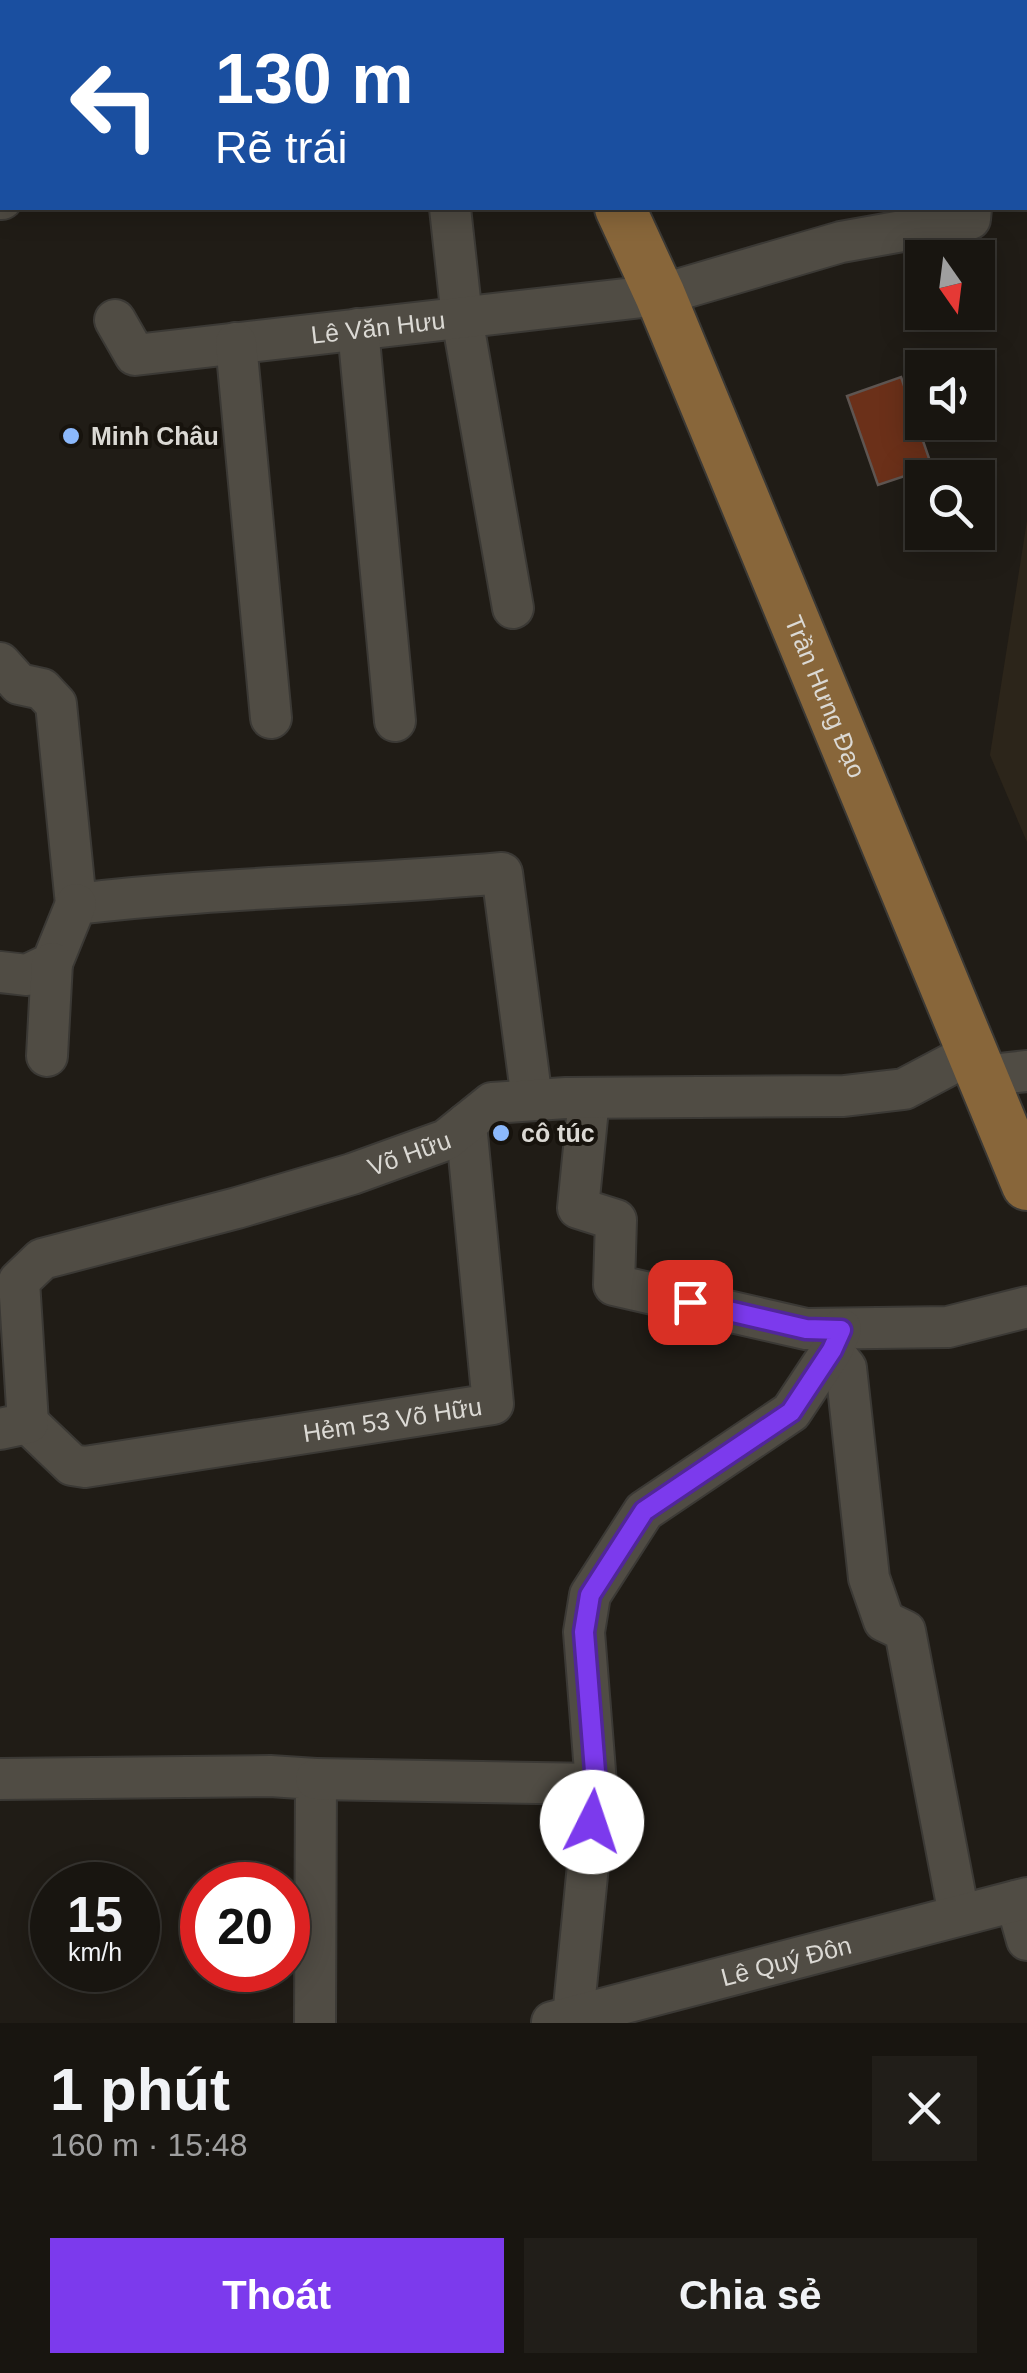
<!DOCTYPE html>
<html lang="vi">
<meta charset="utf-8">
<style>
body{margin:0;font-family:Helvetica,sans-serif;background:#211e19;color:#f1f3f6;height:100vh;display:flex;flex-direction:column;font-size:38px;white-space:nowrap}
*{box-sizing:border-box;margin:0}
p{font-size:32px;color:#9f9f9f}
.icon{flex:none;width:55px;height:55px;fill:none;stroke:currentColor;stroke-width:2;stroke-linecap:round;stroke-linejoin:round}
.map{position:relative;height:2023px;overflow:hidden}
.side{display:flex;flex-direction:column;background:#181510;flex:1}
.side>*{flex:none}
.guide{position:absolute;left:0px;top:0px;width:1028px;height:210px;box-shadow:0 5px 25px #0003,0 0 0 2px #363430;background:#1a4fa0;color:#fff;overflow:hidden}
.needle{width:65px;rotate:166deg}
.controls{position:absolute;left:905px;top:240px;display:grid;gap:20px}
.controls a{display:grid;place-items:center;width:90px;height:90px;border-radius:0px;background:#181510;box-shadow:0 5px 25px #0003,0 0 0 2px #363430;font-size:50px}
.speed{position:absolute;left:30px;top:1862px;display:flex;gap:20px;font-size:50px;font-weight:700;text-align:center}
.speed>*{display:grid;place-content:center;width:130px;height:130px;border-radius:50%;background:#181510;box-shadow:0 5px 25px #0003,0 0 0 2px #363430;line-height:1}
.speed small{font-size:25px;font-weight:400}
.speed .limit{border:15px solid #d22;background:#fff;color:#111}
.pin{position:absolute;display:grid;place-items:center;width:85px;height:85px;color:#fff;margin:-42px;border-radius:20px;box-shadow:0 5px 15px #0006}
.me{position:absolute;width:110px;margin:-55px;rotate:4deg;stroke-linejoin:round;filter:drop-shadow(0 0 8px #0008)}
.turn{display:flex;align-items:center;gap:35px;height:210px;padding:0 50px;font-size:45px}
.turn .icon{width:130px;height:130px;stroke-width:2.5}
.turn b{display:block;font-size:70px;line-height:85px}
.round{display:grid;place-items:center;flex:none;width:105px;height:105px;border-radius:0px;background:#211e19}
.summary{display:flex;align-items:center;justify-content:space-between;height:170px;padding:0 50px}
h1{font-size:60px;font-weight:600;line-height:75px}
.primary-button{display:flex;gap:20px;margin-top:auto;padding:20px 50px}
.primary-button a{flex:1;height:115px;border-radius:0px;background:#7c3aed;color:#fff;font-size:40px;font-weight:600;line-height:115px;text-align:center}
.primary-button a+a{background:#211e19;color:#f1f3f6}
.map>svg:first-child{display:block}
.built{fill:#2c251a}
.building{fill:#6b3019;stroke:#5e5551;stroke-width:2.5}
.lines{fill:none;stroke-linecap:round;stroke-linejoin:round}
.minor-casing{stroke:#3b3935;stroke-width:44}
.major-casing{stroke:#3b3935;stroke-width:54}
.minor{stroke:#504c44;stroke-width:40}
.major{stroke:#88663a;stroke-width:50}
.route-casing{stroke:#51269a;stroke-width:25}
.route{stroke:#7c3aed;stroke-width:18}
.poi-dot{fill:#8cb9fc;stroke:#17130d;stroke-width:4}
.labels{text-anchor:middle;dominant-baseline:central;stroke-width:8;stroke-linejoin:round;paint-order:stroke}
.street-label{font-size:25px;fill:#dbd9d4;stroke:#17130d}
.poi-label{font-size:25px;font-weight:bold;fill:#dbd9d4;stroke:#17130d;text-anchor:start}
</style>
<div class="map">
<svg width="1027" height="2023" viewBox="0 0 1027 2023">
<rect width="100%" height="100%" fill="#201c16"/>
<path class="built" d="M1027 521V842L990 755Z"/>
<path class="building" d="M364 0H437L438 2H358Z
M901 377 932 467 878 485 847 396Z"/>
<g class="lines">
<defs>
<g id="minor">
<path d="M876 2V0"/>
<path d="M994 2V0"/>
<path d="M0 199H2"/>
<path d="M450 208 462 318 513 608"/>
<path id="s1" d="M115 320 135 355 660 295 841 242 970 219 971 208"/>
<path d="M358 329 395 721"/>
<path d="M236 343 271 718"/>
<path d="M0 663 19 684 42 689 56 704 76 904C217 887 360 886 502 873L532 1100"/>
<path d="M0 972 27 975 52 963 76 904"/>
<path d="M47 1056 52 963"/>
<path d="M982 1076 1027 1071"/>
<path d="M589 1098 578 1208 616 1220 614 1285 806 1329 948 1327 1027 1307"/>
<path d="M832 1350 846 1368 869 1578 884 1621 905 1631 959 1915"/>
<path id="s2" d="M28 1423 72 1465 85 1467 493 1404 466 1124"/>
<path id="s3" d="M0 1429 28 1423 19 1281 42 1259 237 1208 352 1174 446 1140 492 1103 566 1098 844 1096 904 1089 972 1053"/>
<path d="M0 1779 270 1776 316 1779 315 2023"/>
<path d="M316 1779 596 1784"/>
<path d="M1016 1901 1027 1940"/>
<path d="M573 2017 596 1784 584 1632 590 1595 644 1511 791 1412 832 1350 841 1329"/>
<path id="s4" d="M552 2022 1027 1898"/>
</g>
<g id="major">
<path d="M525 0 526 2"/>
<path id="s5" d="M620 208 660 295 1027 1185"/>
</g>
</defs>
<use href="#minor" class="minor-casing"/>
<use href="#major" class="major-casing"/>
<use href="#minor" class="minor"/>
<use href="#major" class="major"/>
</g>
<g class="lines">
<defs>
<path id="route" d="M592 1822 596 1784 584 1632 590 1595 644 1511 791 1412 832 1350 841 1330 806 1329 690 1302"/>
</defs>
<use href="#route" class="route-casing"/>
<use href="#route" class="route"/>
</g>
<g class="poi-dot">
<circle cx="71" cy="436" r="10"/>
<circle cx="501" cy="1133" r="10"/>
</g>
<g class="labels">
<g class="street-label">
<text stroke="none"><textPath href="#s1" startOffset="285">Lê Văn Hưu</textPath></text>
<text stroke="none"><textPath href="#s5" startOffset="530">Trần Hưng Đạo</textPath></text>
<text stroke="none"><textPath href="#s3" startOffset="585">Võ Hữu</textPath></text>
<text stroke="none"><textPath href="#s2" startOffset="385">Hẻm 53 Võ Hữu</textPath></text>
<text stroke="none"><textPath href="#s4" startOffset="242">Lê Quý Đôn</textPath></text>
</g>
<g class="poi-label">
<text x="91" y="436">Minh Châu</text>
<text x="521" y="1133">cô túc</text>
</g>
</g>
</svg>
<div class="controls">
<a><svg class="needle" viewBox="-14 -14 28 28"><path d="M0-13l5 13h-10z" fill="#e53935"/><path d="M0 13l5-13h-10z" fill="#9f9f9f"/></svg></a>
<a><svg class="icon" aria-label="sound" viewBox="0 0 24 24"><path d="M4 9h4l5-4v14l-5-4H4zM17 9q2 3 0 6"/></svg></a>
<a><svg class="icon" aria-label="search" viewBox="0 0 24 24"><circle cx="10" cy="10" r="6"/><path d="M15 15l6 6"/></svg></a>
</div>
<div class="speed"><div>15<small>km/h</small></div><div class="limit">20</div></div>
<div class="pin" style="left:690px;top:1302px;background:#d93025"><svg class="icon" aria-label="arrive" viewBox="0 0 24 24"><path d="M6 21V4h12l-3 4 3 4H6"/></svg></div>
<svg class="me" style="left:592px;top:1822px" viewBox="-20 -20 40 40"><circle r="19" fill="#fff"/><path d="M0-13L10 11 0 6-10 11z" fill="#7c3aed"/></svg>
<div class="guide">
<div class="turn"><svg class="icon" aria-label="left" viewBox="0 0 24 24"><path d="M17 20v-9H6M10 6l-5 5 5 5"/></svg><div><b>130 m</b>Rẽ trái</div></div>
</div>
</div>
<section class="side">
<div class="summary"><div><h1>1 phút</h1><p>160 m · 15:48</p></div><a class="round"><svg class="icon" aria-label="close" viewBox="0 0 24 24"><path d="M6 6l12 12M18 6L6 18"/></svg></a></div>
<div class="primary-button"><a>Thoát</a><a>Chia sẻ</a></div>
</section>
